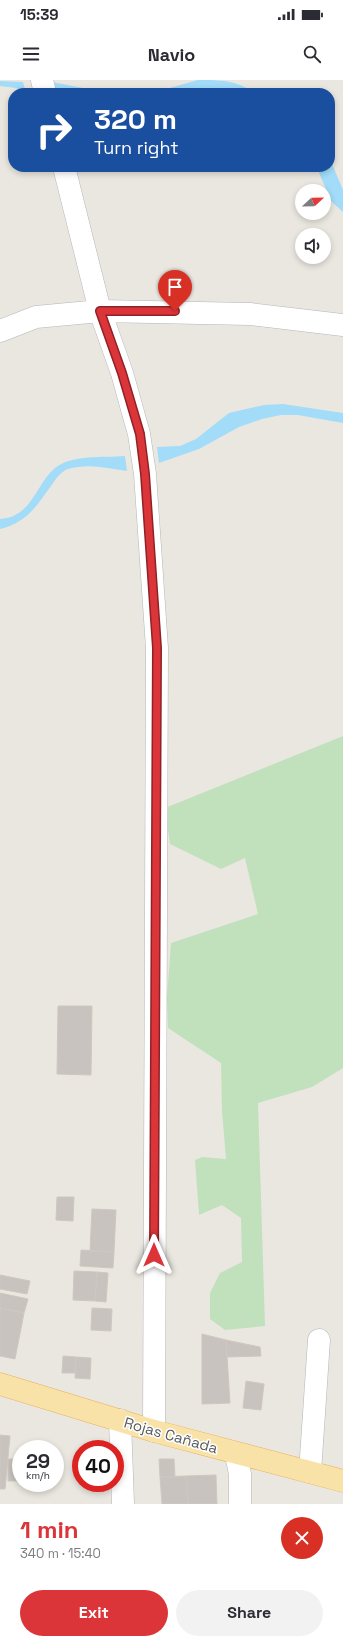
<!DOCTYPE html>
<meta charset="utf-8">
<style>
body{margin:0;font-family:"Space Grotesk",sans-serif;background:#f2f2f3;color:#2b2b33;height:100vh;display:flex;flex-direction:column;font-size:15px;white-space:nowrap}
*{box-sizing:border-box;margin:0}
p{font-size:13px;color:#7c7c81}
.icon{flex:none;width:22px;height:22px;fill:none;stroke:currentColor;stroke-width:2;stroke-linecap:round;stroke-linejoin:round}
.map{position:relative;height:1424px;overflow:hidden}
.sheet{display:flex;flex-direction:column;background:#fff;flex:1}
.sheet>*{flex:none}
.guide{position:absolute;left:8px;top:8px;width:327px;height:84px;border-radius:16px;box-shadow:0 2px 6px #0003;background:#1a4fa0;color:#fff;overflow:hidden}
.needle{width:26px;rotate:68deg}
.tools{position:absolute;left:295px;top:104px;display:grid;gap:8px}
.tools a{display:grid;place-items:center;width:36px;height:36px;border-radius:50%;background:#fff;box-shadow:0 2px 6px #0003;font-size:20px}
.speed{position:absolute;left:12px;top:1360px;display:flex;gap:8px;font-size:20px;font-weight:700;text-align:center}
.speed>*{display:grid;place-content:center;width:52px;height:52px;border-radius:50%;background:#fff;box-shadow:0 2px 6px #0003;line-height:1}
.speed small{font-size:10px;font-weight:400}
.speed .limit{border:6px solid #d22;background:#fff;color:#111}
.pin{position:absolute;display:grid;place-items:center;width:34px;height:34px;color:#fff;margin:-41px -17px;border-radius:50% 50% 50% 0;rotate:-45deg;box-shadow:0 0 4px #0007}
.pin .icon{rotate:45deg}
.me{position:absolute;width:44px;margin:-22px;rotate:0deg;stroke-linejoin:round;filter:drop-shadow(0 0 3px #0008)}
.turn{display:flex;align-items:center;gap:14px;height:84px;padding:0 20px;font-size:18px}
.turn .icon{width:52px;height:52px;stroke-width:2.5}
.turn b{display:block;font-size:28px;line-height:34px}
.round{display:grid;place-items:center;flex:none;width:42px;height:42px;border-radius:21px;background:#f2f2f3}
.head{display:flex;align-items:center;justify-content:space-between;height:68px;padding:0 20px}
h1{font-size:24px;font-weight:700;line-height:30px;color:#db353a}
.button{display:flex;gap:8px;margin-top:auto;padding:8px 20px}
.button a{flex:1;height:46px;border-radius:24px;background:#db353a;color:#fff;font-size:16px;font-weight:700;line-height:46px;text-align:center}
.button a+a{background:#f2f2f3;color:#2b2b33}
.status{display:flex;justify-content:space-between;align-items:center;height:28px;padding:0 20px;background:#fff;direction:ltr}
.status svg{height:11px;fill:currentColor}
header{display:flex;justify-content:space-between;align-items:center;height:52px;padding:0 20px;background:#fff;font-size:18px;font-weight:700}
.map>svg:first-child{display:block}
.green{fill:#c1e1bd}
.water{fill:#a2dcf8}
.building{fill:#c8c3bf;stroke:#cec8bf}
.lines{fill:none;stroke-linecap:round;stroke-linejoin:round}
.minor-casing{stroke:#b2b6ba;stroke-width:23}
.major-casing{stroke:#e6b15d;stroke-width:23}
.minor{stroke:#fff;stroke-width:22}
.major{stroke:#f8e2a7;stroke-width:22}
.route-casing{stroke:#8e2226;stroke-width:10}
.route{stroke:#db353a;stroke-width:7}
.labels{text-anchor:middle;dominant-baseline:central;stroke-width:3;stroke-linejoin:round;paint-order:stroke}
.street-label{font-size:15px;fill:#585c60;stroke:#fff}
</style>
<div class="status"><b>15:39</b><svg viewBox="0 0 49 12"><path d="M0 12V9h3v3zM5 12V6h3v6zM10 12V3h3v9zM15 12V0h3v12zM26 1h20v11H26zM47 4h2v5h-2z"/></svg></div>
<header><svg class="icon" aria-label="menu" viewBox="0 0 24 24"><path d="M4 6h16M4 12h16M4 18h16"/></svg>Navio<svg class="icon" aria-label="search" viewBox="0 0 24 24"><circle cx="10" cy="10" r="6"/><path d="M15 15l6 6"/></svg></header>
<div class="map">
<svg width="343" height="1424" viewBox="0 0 343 1424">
<rect width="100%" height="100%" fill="#eae7e0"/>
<path class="green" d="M343 656V988L312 1007 258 1023 265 1246 225 1250 210 1239V1213L220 1193 242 1182 241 1138 222 1125 199 1135 195 1080 202 1077 226 1079 222 1031 221 983 168 948 167 917 171 863 258 834 245 778 221 789 170 764 165 728Z"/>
<path class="water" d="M198 0C221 0 237 0 254 13L214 11 199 13H143L166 9Z
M0 1 23 2 26 13 16 8 0 6Z
M52 2 98 11 119 9 139 13H52Z
M330 79 343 110V132L331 121 317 88 330 87Z
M283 324 343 333V343L298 335H281L262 339 239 347 199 369 159 383 157 367 180 366 196 359 229 333 264 325Z
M125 376 127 391C107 388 88 383 68 389 61 391 55 400 51 406 36 427 26 443 0 449V439C5 438 11 438 15 435 34 426 39 401 55 388 73 374 104 378 125 376Z"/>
<path class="building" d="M58 926H92L91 995 57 994Z
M57 1117H74L73 1141 56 1140Z
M92 1129 116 1130 114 1172 90 1171Z
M81 1170 114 1172 113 1188 80 1186Z
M74 1191 97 1192 95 1221 73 1220Z
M97 1192 108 1193 106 1222 95 1221Z
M0 1195 30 1201 27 1214 0 1209Z
M0 1213 28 1219 24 1233 0 1228Z
M0 1228 24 1233 15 1279 0 1276Z
M92 1228 112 1229 111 1251 91 1250Z
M202 1254 226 1260 230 1323 202 1324Z
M226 1260 260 1267 261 1276 227 1277Z
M63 1276 76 1277 75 1293H62Z
M76 1277 91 1278 90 1299 75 1298Z
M246 1301 264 1304 261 1330 243 1328Z
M0 1355 10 1356 5 1409H0Z
M8 1379H21V1401H8Z
M159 1379H174L175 1397H160Z
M216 1395 217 1424H188L186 1396Z
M186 1396 188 1424H162L160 1397Z"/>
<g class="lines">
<defs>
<path id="minor" d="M42 0 45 13
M64 87 100 231 122 293 139 354 145 394 157 568 154 1351
M0 251 36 237 100 231 250 234 343 245
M120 1340 123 1424
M236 1374 240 1394V1424
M310 1392 319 1260"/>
<path id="major" d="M0 1304 154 1351 343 1401"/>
</defs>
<use href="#minor" class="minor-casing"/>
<use href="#major" class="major-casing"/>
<use href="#minor" class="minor"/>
<use href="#major" class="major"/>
</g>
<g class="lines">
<defs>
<path id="route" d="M154 1175 157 568 145 394 140 354 122 293 100 231H175"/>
</defs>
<use href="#route" class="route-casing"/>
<use href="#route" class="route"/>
</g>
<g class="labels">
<g class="street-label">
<text transform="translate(171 1355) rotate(16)">Rojas Cañada</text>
</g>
</g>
</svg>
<div class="tools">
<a><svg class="needle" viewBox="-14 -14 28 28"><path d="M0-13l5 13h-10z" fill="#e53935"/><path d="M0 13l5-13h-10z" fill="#7c7c81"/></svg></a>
<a><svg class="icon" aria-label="sound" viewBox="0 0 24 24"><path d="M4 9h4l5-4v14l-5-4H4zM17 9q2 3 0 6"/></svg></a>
</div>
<div class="speed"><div>29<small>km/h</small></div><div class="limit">40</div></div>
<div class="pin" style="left:175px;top:231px;background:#d93025"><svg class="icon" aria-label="arrive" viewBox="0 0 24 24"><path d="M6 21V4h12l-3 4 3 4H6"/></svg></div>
<svg class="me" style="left:154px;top:1175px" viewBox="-20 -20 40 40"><path d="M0-17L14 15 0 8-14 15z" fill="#db353a" stroke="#fff" stroke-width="4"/></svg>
<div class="guide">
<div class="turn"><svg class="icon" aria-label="right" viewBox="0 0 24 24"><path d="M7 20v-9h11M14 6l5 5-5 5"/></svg><div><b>320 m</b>Turn right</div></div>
</div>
</div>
<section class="sheet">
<div class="head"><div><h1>1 min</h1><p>340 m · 15:40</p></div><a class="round" style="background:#d93025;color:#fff"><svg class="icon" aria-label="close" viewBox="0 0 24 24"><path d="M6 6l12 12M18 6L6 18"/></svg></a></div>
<div class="button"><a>Exit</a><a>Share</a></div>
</section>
